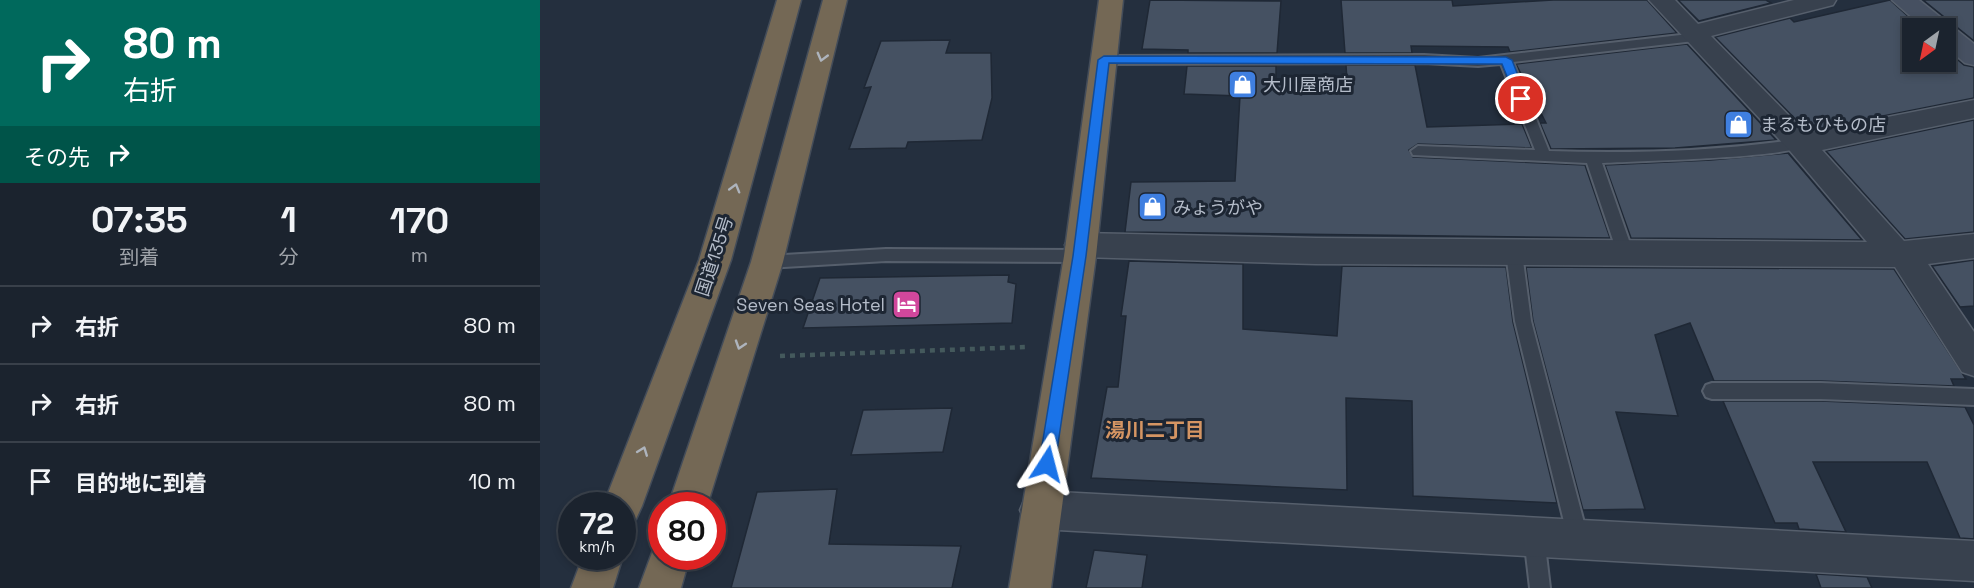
<!DOCTYPE html>
<html lang="ja">
<meta charset="utf-8">
<style>
body{margin:0;font-family:"Space Grotesk","Noto Sans JP",sans-serif;background:#242b36;color:#f1f3f6;height:100vh;display:flex;flex-direction:column;font-size:22px;white-space:nowrap}
*{box-sizing:border-box;margin:0}
p{font-size:20px;color:#a0a4aa}
.icon{flex:none;width:33px;height:33px;fill:none;stroke:currentColor;stroke-width:2;stroke-linecap:round;stroke-linejoin:round}
.map{position:relative;flex:1;overflow:hidden}
.details{display:flex;flex-direction:column;background:#1b232e;width:540px}
.details>*{flex:none}
.banner{background:#00695c;color:#fff;overflow:hidden}
.needle{width:39px;rotate:213deg}
.buttons{position:absolute;left:1362px;top:18px;display:grid;gap:12px}
.buttons a{display:grid;place-items:center;width:54px;height:54px;border-radius:0px;background:#1b232e;box-shadow:0 3px 9px #0003,0 0 0 2px #39404a;font-size:30px}
.speed{position:absolute;left:18px;top:492px;display:flex;gap:12px;font-size:30px;font-weight:700;text-align:center}
.speed>*{display:grid;place-content:center;width:78px;height:78px;border-radius:50%;background:#1b232e;box-shadow:0 3px 9px #0003,0 0 0 2px #39404a;line-height:1}
.speed small{font-size:15px;font-weight:400}
.speed .limit{border:9px solid #d22;background:#fff;color:#111}
.pin{position:absolute;display:grid;place-items:center;width:51px;height:51px;color:#fff;margin:-26px;border:3px solid #fff;border-radius:50%;box-shadow:0 2px 6px #0007}
.me{position:absolute;width:66px;margin:-33px;rotate:9deg;stroke-linejoin:round;filter:drop-shadow(0 0 4px #0008)}
.turn{display:flex;align-items:center;gap:21px;height:126px;padding:0 24px;font-size:27px}
.turn .icon{width:78px;height:78px;stroke-width:2.5}
.turn b{display:block;font-size:42px;line-height:51px}
.then{display:flex;align-items:center;height:57px;padding:0 24px;background:#0003;gap:12px;font-size:22px}
.eta{display:flex;justify-content:space-evenly;align-items:center;height:102px;text-align:center}
.eta b{font-size:36px;font-weight:700;line-height:42px}
ul{padding:0;list-style:none}
li{display:flex;align-items:center;gap:18px;height:78px;padding:0 24px;border-top:2px solid #39404a}
li div{flex:1}
li b{display:block;font-size:22px}
li em{font-style:normal}
main{display:flex;flex:1;min-height:0}
.map>svg:first-child{display:block}
.building{fill:#455162;stroke:#1f2835;stroke-width:1.5}
.lines{fill:none;stroke-linecap:round;stroke-linejoin:round}
.lane-casing{stroke:#565f6c;stroke-width:4}
.street-casing{stroke:#565f6c;stroke-width:3}
.secondary-casing{stroke:#565f6c;stroke-width:3}
.highway-casing{stroke:#434c59;stroke-width:3}
.path{stroke:#44595c;stroke-width:4.5;stroke-dasharray:5 5;stroke-linecap:butt}
.lane{fill:#38414e;fill-rule:evenodd}
.street{fill:#38414e;fill-rule:evenodd}
.secondary{fill:#465061;fill-rule:evenodd}
.highway{fill:#746855;fill-rule:evenodd}
.oneway{stroke:#aeb4bd}
.route{fill:#1a73e8;stroke:#114b97;stroke-width:1.5}
.labels{text-anchor:middle;dominant-baseline:central;stroke-width:6;stroke-linejoin:round;paint-order:stroke}
.poi-label{font-size:18px;fill:#b4bcc9;stroke:#1d2633;text-anchor:start}
.street-label{font-size:18px;fill:#b4bcc9;stroke:#1d2633}
.neighbourhood-label{font-size:20px;font-weight:bold;fill:#d59563;stroke:#1d2633}
</style>
<main>
<section class="details">
<div class="banner">
<div class="turn"><svg class="icon" aria-label="right" viewBox="0 0 24 24"><path d="M7 20v-9h11M14 6l5 5-5 5"/></svg><div><b>80 m</b>右折</div></div>
<div class="then">その先<svg class="icon" aria-label="right" viewBox="0 0 24 24"><path d="M7 20v-9h11M14 6l5 5-5 5"/></svg></div>
</div>
<div class="eta">
<div><b>07:35</b><p>到着</p></div>
<div><b>1</b><p>分</p></div>
<div><b>170</b><p>m</p></div>
</div>
<ul>
<li><svg class="icon" aria-label="right" viewBox="0 0 24 24"><path d="M7 20v-9h11M14 6l5 5-5 5"/></svg><div><b>右折</b></div><em>80 m</em></li>
<li><svg class="icon" aria-label="right" viewBox="0 0 24 24"><path d="M7 20v-9h11M14 6l5 5-5 5"/></svg><div><b>右折</b></div><em>80 m</em></li>
<li><svg class="icon" aria-label="arrive" viewBox="0 0 24 24"><path d="M6 21V4h12l-3 4 3 4H6"/></svg><div><b>目的地に到着</b></div><em>10 m</em></li>
</ul>
</section>
<div class="map">
<svg width="1434" height="588" viewBox="0 0 1434 588">
<rect width="100%" height="100%" fill="#242f3e"/>
<path class="building" d="M610 0 741 1 737 53H648V50L602 49Z
M801 0H912L913 6 1013 0H1107L1137 33 970 52 968 47 871 46 872 53H805Z
M1138 0H1226L1231 3 1159 21Z
M1350 0 1381 28H1372V62H1406V50L1424 65 1434 67V98L1267 131 1175 37 1250 18 1254 22Z
M1383 0H1434V41Z
M410 40 406 53H451L452 98 442 140 368 142 366 148 309 149 331 87 324 88 341 41Z
M1147 44 1236 140 1135 148 1011 149 1000 123H1006L976 64Z
M806 65H875L887 127 982 124 992 148 878 144 869 150 873 157 1045 165 1070 238 585 232 591 182 695 181 700 96 644 94 647 66H736V80L807 81Z
M1434 120V232L1365 239 1286 151Z
M1248 153 1322 240 1091 238 1065 165 1171 160Z
M1434 260V306L1420 307 1392 266Z
M589 261 703 264V329L797 336 802 266 966 267 973 322 1017 503 873 496 872 401 806 398 807 490 551 478 567 387H578L586 316H581Z
M986 267 1354 269 1426 379H1411L1414 386 1281 381H1174L1150 323 1115 335 1138 416 1076 412 1105 509 1043 510 993 321Z
M469 275 468 282 476 284 472 323 263 328 280 278Z
M1183 401H1281L1425 407 1434 425V539L1420 538 1387 462H1273L1306 532 1259 529 1257 523H1235Z
M412 408 403 452 311 455 323 410Z
M297 489 289 544 421 546 412 588H191L217 492Z
M554 550 607 555 602 588H546Z
M1276 574 1327 577 1332 588H1281Z"/>
<g class="lines">
<defs>
<path id="lane" d="M1158 33 1163 34V40L973 62 1009 151C1092 154 1178 151 1260 139L1267 144C1258 158 1089 161 1062 163L1093 252 1085 258 1077 252 1047 163 873 155 871 151 878 146 995 150 961 64 938 66 884 63 564 64 557 60 564 56 884 55 938 58Z
M974 247 982 253 991 321 1048 538 1045 545 1038 548 1031 545 1028 538 975 321 966 253Z
M346 249 540 250 548 256 540 262 346 261 227 268 221 267 219 262 221 257 227 256Z
M1172 383H1281L1434 389V405L1281 399H1172L1166 397 1163 391 1166 385Z
M994 527 1001 530 1004 537 1010 588H990L984 537 987 530Z"/>
<path id="street" d="M1109 0H1135L1158 24 1254 0H1296L1293 5 1171 36 1266 133 1434 100V118L1282 150 1364 241 1434 234V258L1388 264 1434 332V376L1422 372 1355 267 776 264 541 257 530 254 525 245 530 236 541 233 776 238 1327 242 1250 151Z
M500 491 1434 541V581L500 529 486 524 480 510 486 496Z"/>
<path id="secondary" d="M1352 0H1379L1434 44V65L1425 63 1406 47V28H1384Z"/>
<path id="highway" d="M237 0H261L191 260 102 506 96 519 82 525V506H63L159 260Z
M283 0H307L243 262 167 506H128L211 262Z
M559 0H583L556 256 511 588H469L524 256Z
M122 539V556H150L141 588H99L116 542Z
M82 554 83 556 73 588H31L43 556H82Z"/>
</defs>
<use href="#lane" class="lane-casing"/>
<use href="#street" class="street-casing"/>
<use href="#secondary" class="secondary-casing"/>
<use href="#highway" class="highway-casing"/>
<path class="path" d="M240 356 487 347"/>
<use href="#lane" class="lane"/>
<use href="#street" class="street"/>
<use href="#secondary" class="secondary"/>
<use href="#highway" class="highway"/>
</g>
<defs><path id="oneway-chevron" d="M-2-3.5L2.5 0L-2 3.5" fill="none" stroke-width="1.6" stroke-linecap="round" stroke-linejoin="round" transform="scale(1.5)"/></defs>
<g class="oneway">
<use href="#oneway-chevron" transform="translate(282 57) rotate(105)"/>
<use href="#oneway-chevron" transform="translate(195 188) rotate(-74)"/>
<use href="#oneway-chevron" transform="translate(200 345) rotate(108)"/>
<use href="#oneway-chevron" transform="translate(103 451) rotate(-69)"/>
</g>
<path class="route" d="M564 56 966 57 972 60 987 99 985 101H977L962 64 569 63 546 256 515 464 513 469 507 471 502 469 499 464 533 256 558 60Z"/>
<defs>
<symbol id="shop-square" viewBox="-11 -11 22 22"><rect x="-9" y="-9" width="18" height="18" rx="4" fill="#3f7fe0" stroke="#1d2633"/><path d="M-5-2.5h2.3a2.7 3.5 0 0 1 5.4 0H5L5.5 6h-11ZM-1.5-2.5h3a1.5 2.3 0 0 0-3 0Z" fill="#fff"/></symbol>
<symbol id="hotel-square" viewBox="-11 -11 22 22"><rect x="-9" y="-9" width="18" height="18" rx="4" fill="#d1479c" stroke="#1d2633"/><path d="M-6-4.5h1.5V1H6V5H4.5V3h-9V5H-6ZM-4 0a1.8 1.8 0 1 1 3.6 0ZM.5 0V-2.5h3Q6-2.5 6 0Z" fill="#fff"/></symbol>
</defs>
<g fill-rule="evenodd">
<use href="#shop-square" x="686" y="68" width="33" height="33"/>
<use href="#shop-square" x="1182" y="108" width="33" height="33"/>
<use href="#shop-square" x="596" y="190" width="33" height="33"/>
<use href="#hotel-square" x="350" y="288" width="33" height="33"/>
</g>
<g class="labels">
<g class="poi-label">
<text x="723" y="84">大川屋商店</text>
<text x="1220" y="124">まるもひもの店</text>
<text x="633" y="207">みょうがや</text>
<text x="345" y="304" text-anchor="end">Seven Seas Hotel</text>
</g>
<g class="street-label">
<text transform="translate(174 256) rotate(-72)">国道135号</text>
</g>
<g class="neighbourhood-label">
<text x="615" y="430">湯川二丁目</text>
</g>
</g>
</svg>
<div class="buttons">
<a><svg class="needle" viewBox="-14 -14 28 28"><path d="M0-13l5 13h-10z" fill="#e53935"/><path d="M0 13l5-13h-10z" fill="#a0a4aa"/></svg></a>
</div>
<div class="speed"><div>72<small>km/h</small></div><div class="limit">80</div></div>
<div class="pin" style="left:981px;top:99px;background:#d93025"><svg class="icon" aria-label="arrive" viewBox="0 0 24 24"><path d="M6 21V4h12l-3 4 3 4H6"/></svg></div>
<svg class="me" style="left:507px;top:464px" viewBox="-20 -20 40 40"><path d="M0-17L14 15 0 8-14 15z" fill="#1a73e8" stroke="#fff" stroke-width="4"/></svg>
</div>
</main>
